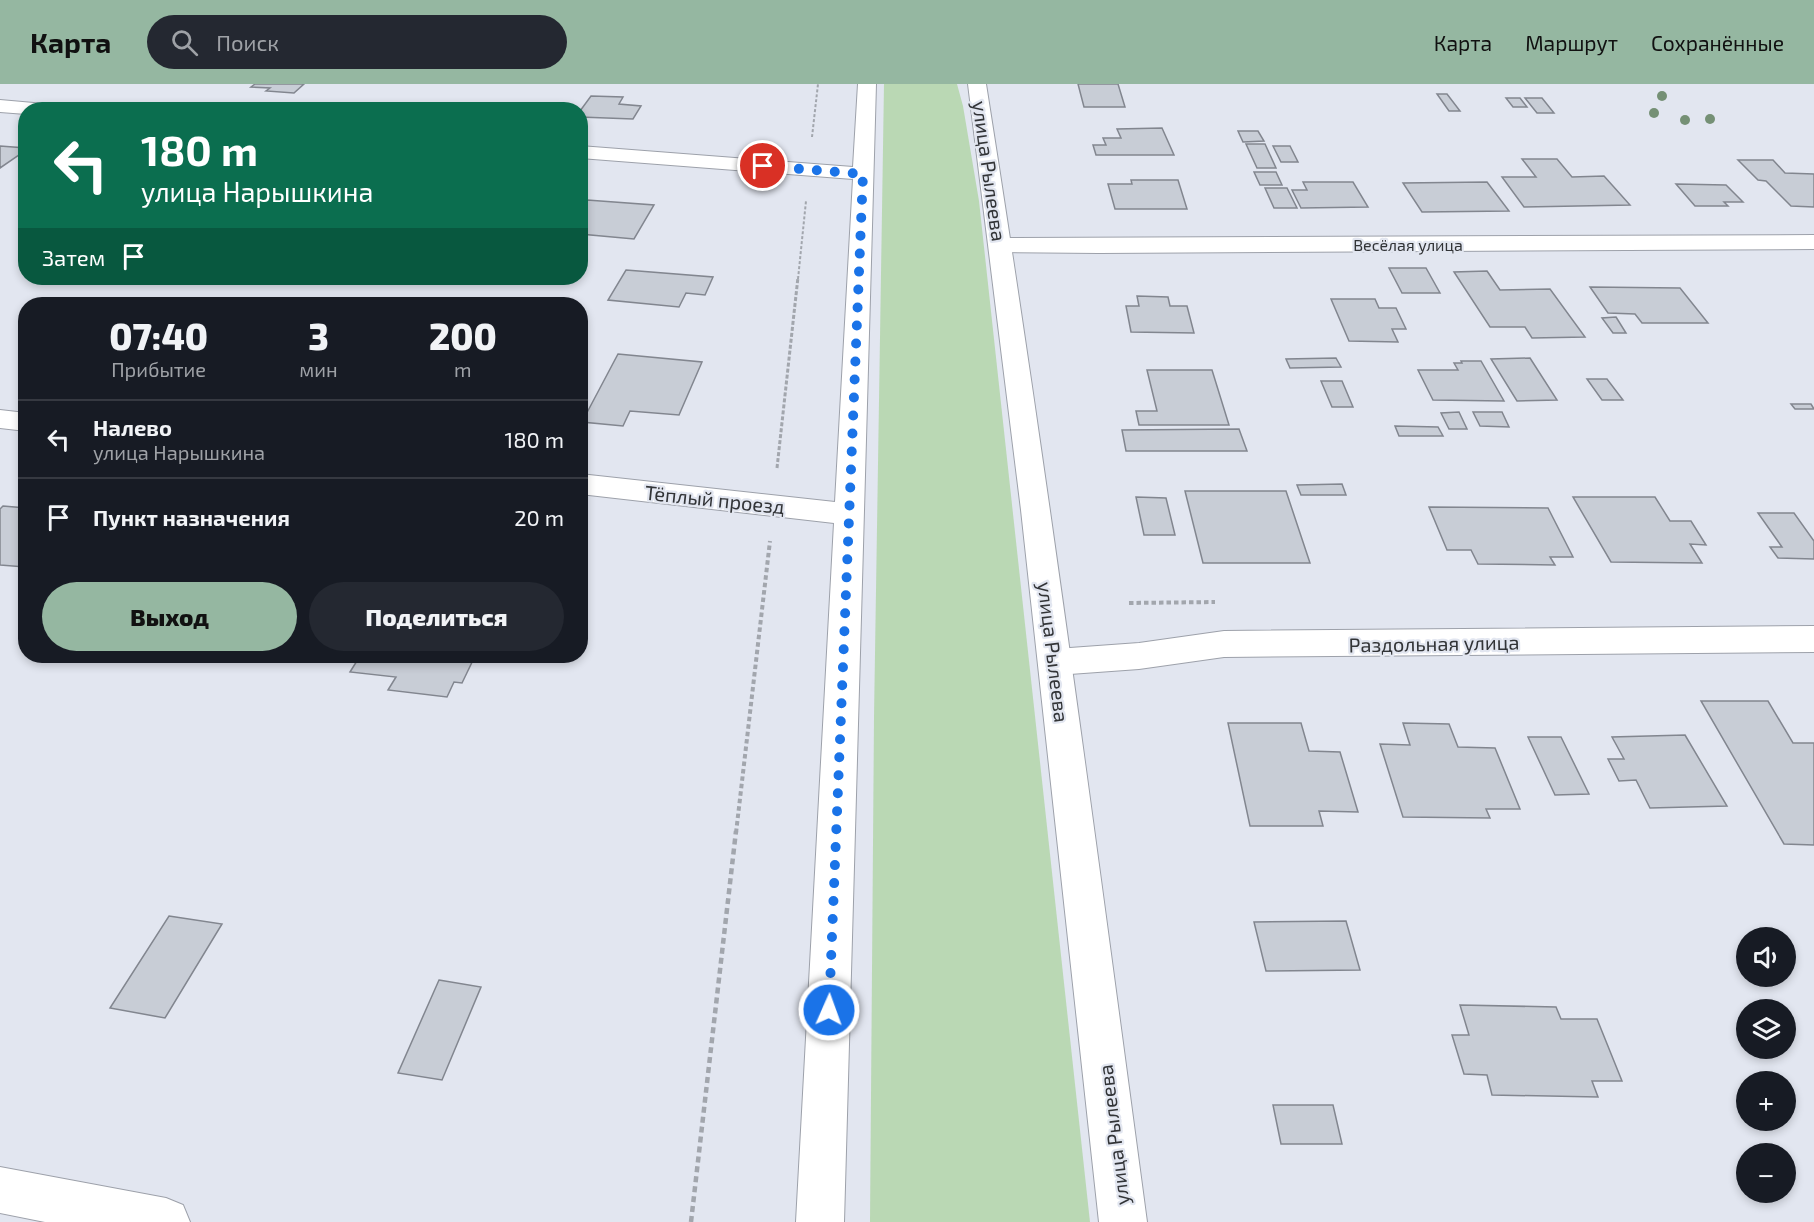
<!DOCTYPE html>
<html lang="ru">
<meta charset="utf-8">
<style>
body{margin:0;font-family:"Exo 2",sans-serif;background:#242831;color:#f1f3f6;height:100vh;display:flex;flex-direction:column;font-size:22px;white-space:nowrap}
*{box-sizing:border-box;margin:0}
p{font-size:20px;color:#9ea1a6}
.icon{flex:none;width:33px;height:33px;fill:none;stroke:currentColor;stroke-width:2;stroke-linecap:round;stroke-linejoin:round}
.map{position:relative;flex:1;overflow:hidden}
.side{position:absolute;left:18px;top:213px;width:570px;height:366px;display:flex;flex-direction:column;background:#171b24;border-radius:24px;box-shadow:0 3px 9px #0003}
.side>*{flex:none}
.guide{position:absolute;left:18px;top:18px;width:570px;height:183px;border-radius:24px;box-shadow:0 3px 9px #0003;background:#0b6e4f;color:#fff;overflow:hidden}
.controls{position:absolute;left:1736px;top:843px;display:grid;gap:12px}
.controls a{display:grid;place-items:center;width:60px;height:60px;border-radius:50%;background:#171b24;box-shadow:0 3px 9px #0003;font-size:30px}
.pin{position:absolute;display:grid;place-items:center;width:51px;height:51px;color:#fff;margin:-26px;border:3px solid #fff;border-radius:50%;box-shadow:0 2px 6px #0007}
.me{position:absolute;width:66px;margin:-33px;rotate:2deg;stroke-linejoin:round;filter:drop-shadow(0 0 4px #0008)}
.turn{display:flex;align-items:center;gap:21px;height:126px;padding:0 24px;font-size:27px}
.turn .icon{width:78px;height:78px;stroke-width:2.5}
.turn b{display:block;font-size:42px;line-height:51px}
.then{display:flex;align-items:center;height:57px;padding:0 24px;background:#0003;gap:12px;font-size:22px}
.eta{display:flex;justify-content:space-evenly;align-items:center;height:102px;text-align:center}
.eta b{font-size:36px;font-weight:800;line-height:42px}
.button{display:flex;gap:12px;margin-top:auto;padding:12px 24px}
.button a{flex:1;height:69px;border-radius:36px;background:#95b7a1;color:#111;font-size:24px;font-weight:800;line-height:69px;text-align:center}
.button a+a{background:#242831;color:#f1f3f6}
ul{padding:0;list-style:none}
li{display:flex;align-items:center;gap:18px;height:78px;padding:0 24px;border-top:2px solid #363941}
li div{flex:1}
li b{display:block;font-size:22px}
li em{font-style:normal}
header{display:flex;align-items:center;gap:36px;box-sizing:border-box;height:84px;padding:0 30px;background:#95b7a1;color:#111}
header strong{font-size:28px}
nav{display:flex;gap:33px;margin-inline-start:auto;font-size:21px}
.search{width:420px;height:54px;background:#242831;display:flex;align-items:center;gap:15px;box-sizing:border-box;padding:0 21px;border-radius:33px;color:#9ea1a6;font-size:22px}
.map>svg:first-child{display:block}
.green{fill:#bad8b4}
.building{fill:#c8cdd6;stroke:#82868f;stroke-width:1.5}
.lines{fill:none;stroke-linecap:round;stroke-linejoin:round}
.street-casing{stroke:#9da1aa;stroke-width:2}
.secondary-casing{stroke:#9da1aa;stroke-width:2}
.path-far3{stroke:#a2a6ad;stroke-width:2;stroke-dasharray:3 2;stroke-linecap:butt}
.path-far2{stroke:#a2a6ad;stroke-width:3;stroke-dasharray:4 2;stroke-linecap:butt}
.path-far1{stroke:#a2a6ad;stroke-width:4;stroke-dasharray:4.5 3;stroke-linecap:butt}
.path{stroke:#a2a6ad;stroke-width:4.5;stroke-dasharray:6 4;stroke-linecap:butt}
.street{fill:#fff;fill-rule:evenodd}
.secondary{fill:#fff;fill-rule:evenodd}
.tree{fill:#759075}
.route{stroke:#1a73e8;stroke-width:10;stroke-dasharray:0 18}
.labels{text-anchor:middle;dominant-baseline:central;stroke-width:4.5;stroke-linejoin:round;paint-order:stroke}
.far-street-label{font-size:16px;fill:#323437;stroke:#e2e6f0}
.street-label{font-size:20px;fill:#323437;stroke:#e2e6f0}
</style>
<header>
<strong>Карта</strong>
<div class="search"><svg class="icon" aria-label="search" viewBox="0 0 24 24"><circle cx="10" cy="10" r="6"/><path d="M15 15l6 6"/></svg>Поиск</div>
<nav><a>Карта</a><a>Маршрут</a><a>Сохранённые</a></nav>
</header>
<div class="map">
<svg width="1814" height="1138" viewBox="0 0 1814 1138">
<rect width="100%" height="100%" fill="#e2e6f0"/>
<path class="green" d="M884 0H957L963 22 979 117 1090 1138H870L874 633Z"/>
<path class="building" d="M255 0H304L294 9 266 7 270 4 251 3Z
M1078 0H1118L1125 23H1084Z
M1437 10H1447L1460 27H1449Z
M591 12 623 13 619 20 641 22 633 35 580 33V27Z
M1506 14H1520L1527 23H1513Z
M1525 14H1542L1554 29H1537Z
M1162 44 1174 71H1096L1093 61H1106L1103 54H1121L1117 45Z
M1238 47H1258L1264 57 1243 58Z
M1246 60H1265L1276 84H1257Z
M0 62 26 64V66L0 84Z
M1273 62H1290L1298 78H1281Z
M1522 75H1557L1572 93 1604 92 1630 121 1524 123 1502 93H1536Z
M1738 76H1773L1785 89 1814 90V123L1791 122 1766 97 1758 96Z
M1254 88H1276L1282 101H1260Z
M1131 96H1178L1187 125H1115L1108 100H1132Z
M1303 98H1353L1368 123 1301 124 1292 106H1307Z
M1487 98 1509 127 1422 128 1403 99Z
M1676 100 1726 101 1743 118H1724L1728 122H1695Z
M1265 104H1287L1297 124H1274Z
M587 116 654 121 634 155 580 150V125Z
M1389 184H1426L1440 209H1402Z
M626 186 713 193 705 211 686 209 679 223 608 216Z
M1487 187 1500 206 1550 205 1585 253 1532 254 1525 243H1490L1454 188Z
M1590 203 1680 204 1708 239H1642L1635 230 1608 229Z
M1137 212 1168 213 1170 222H1187L1194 249 1131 248 1126 222H1139Z
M1331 215H1375L1379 224H1396L1406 245H1392L1398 258 1349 257Z
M1616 233 1626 249H1613L1602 234Z
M618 270 702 278 679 331 630 327 623 342 582 338Z
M1336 274 1341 283 1290 284 1286 275Z
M1530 274 1557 316 1517 317 1491 275Z
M1461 277H1481L1504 317 1433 316 1418 286H1458L1454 279H1462Z
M1147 286H1212L1229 341H1139L1136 327H1157Z
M1587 295H1607L1623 316H1602Z
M1321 297H1342L1353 323H1332Z
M1791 320H1811L1814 325H1795Z
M1459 328 1467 345H1449L1441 329Z
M1473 328H1502L1509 343 1480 342Z
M1395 342 1438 343 1443 352H1399Z
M1239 345 1247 367H1126L1122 346Z
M1342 400 1346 411H1301L1297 401Z
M1185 407H1286L1310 479H1203Z
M1136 413 1166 414 1175 451H1144Z
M1573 413H1655L1670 437H1691L1706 461 1690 460 1702 479 1611 478Z
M3 422 26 424 25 483 0 481V425Z
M1429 423 1548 424 1573 473H1550L1555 481 1478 480 1471 466H1447Z
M1758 429H1794L1814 457V475L1778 474 1770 463H1782Z
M360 572H475L462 599 454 598 447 613 388 606 396 593 350 588Z
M1701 617H1768L1793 659H1814V761L1784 760Z
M1228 639H1301L1309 667 1340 668 1358 728 1319 727 1323 742H1250Z
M1403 639 1449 640 1458 663 1495 664 1520 725H1486L1490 734 1403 733 1380 660 1410 661Z
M1685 651 1727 722 1650 724 1636 696 1619 697 1608 675H1624L1612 653Z
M1528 653H1561L1589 710 1555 711Z
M169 832 222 840 165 934 110 924Z
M1346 837 1360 886 1266 887 1254 838Z
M439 896 481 903 442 996 398 989Z
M1460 921 1556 923 1561 935H1597L1622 997H1592L1598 1013 1492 1011 1487 991 1464 990 1452 951H1469Z
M1273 1021H1333L1342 1060H1281Z"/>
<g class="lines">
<defs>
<path id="street" d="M858 0H876L844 1138H796L834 439 580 410V390L835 418 853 95 580 74V62L853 83Z
M0 16 45 20 52 22 54 26H26V30L0 28Z
M1814 151V165L1099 169 1001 168 993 166 990 161 993 156 1001 154Z
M0 326 26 329V347L0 344Z
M1814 542V568L1224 573 1139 585 1056 591 1044 587 1039 578 1044 569 1056 565 1139 559 1224 547Z
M0 1083 166 1114 183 1121 190 1138H45L0 1129Z"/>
<path id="secondary" d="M968 0H986C1046 378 1096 758 1147 1138H1099L1021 426Z"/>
</defs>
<use href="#street" class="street-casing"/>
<use href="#secondary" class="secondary-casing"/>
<path class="path-far3" d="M812 53 818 0
M798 195 806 117"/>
<path class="path-far2" d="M777 384 798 193"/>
<path class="path-far1" d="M1129 519 1215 518
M736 749 770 457"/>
<path class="path" d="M691 1138 736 747"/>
<use href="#street" class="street"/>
<use href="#secondary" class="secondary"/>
</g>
<g class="tree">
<circle cx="1662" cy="12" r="5"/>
<circle cx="1654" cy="29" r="5"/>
<circle cx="1710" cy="35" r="5"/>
<circle cx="1685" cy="36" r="5"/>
</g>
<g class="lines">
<path class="route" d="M763 82 863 90 829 926"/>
</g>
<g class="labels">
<g class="far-street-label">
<text x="1408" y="160">Весёлая улица</text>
</g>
<g class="street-label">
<text transform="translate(990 87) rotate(82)">улица Рылеева</text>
<text transform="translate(715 415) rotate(6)">Тёплый проезд</text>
<text transform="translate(1434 559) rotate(-1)">Раздольная улица</text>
<text transform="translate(1054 568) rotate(83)">улица Рылеева</text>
<text transform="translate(1113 1051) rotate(-97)">улица Рылеева</text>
</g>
</g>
</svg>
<div class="controls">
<a><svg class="icon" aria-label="sound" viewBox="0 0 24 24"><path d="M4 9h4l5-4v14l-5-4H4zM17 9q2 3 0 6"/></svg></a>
<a><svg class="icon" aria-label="layers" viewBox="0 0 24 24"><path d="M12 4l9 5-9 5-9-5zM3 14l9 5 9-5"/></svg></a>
<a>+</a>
<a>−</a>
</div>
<div class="pin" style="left:763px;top:82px;background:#d93025"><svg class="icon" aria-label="arrive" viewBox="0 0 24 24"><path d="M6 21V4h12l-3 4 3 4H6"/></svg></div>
<svg class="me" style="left:829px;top:926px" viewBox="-20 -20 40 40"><circle r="17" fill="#1a73e8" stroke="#fff" stroke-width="3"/><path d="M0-11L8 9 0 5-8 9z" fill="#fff"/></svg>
<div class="guide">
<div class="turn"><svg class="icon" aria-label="left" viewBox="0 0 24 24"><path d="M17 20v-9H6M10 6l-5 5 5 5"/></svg><div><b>180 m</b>улица Нарышкина</div></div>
<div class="then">Затем<svg class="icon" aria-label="arrive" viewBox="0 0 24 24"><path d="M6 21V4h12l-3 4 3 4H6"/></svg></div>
</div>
<section class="side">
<div class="eta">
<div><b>07:40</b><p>Прибытие</p></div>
<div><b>3</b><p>мин</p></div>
<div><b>200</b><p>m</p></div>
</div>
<ul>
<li><svg class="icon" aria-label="left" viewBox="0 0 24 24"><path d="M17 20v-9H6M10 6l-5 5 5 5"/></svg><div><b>Налево</b><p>улица Нарышкина</p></div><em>180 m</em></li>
<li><svg class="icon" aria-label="arrive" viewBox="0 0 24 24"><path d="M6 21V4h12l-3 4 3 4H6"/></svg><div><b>Пункт назначения</b></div><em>20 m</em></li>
</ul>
<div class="button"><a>Выход</a><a>Поделиться</a></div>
</section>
</div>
